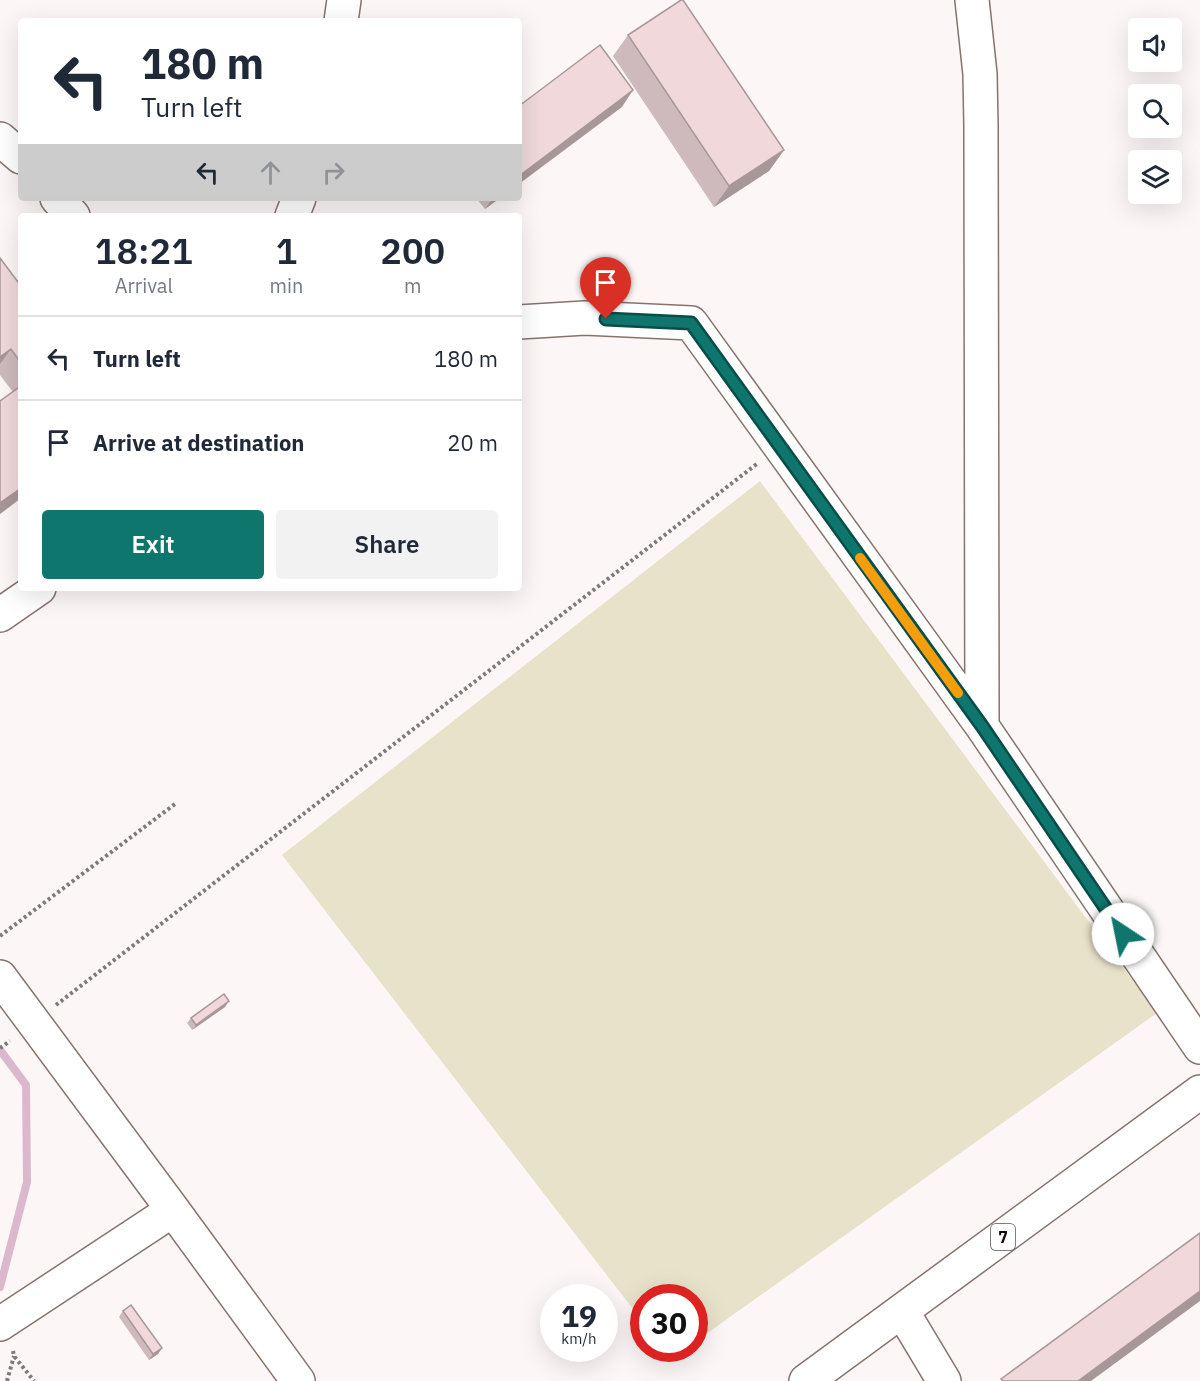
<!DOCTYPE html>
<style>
body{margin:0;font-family:"IBM Plex Sans",sans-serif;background:#f2f2f3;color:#1f2937;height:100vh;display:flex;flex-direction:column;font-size:22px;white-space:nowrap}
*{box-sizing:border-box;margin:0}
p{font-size:20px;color:#747a83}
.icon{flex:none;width:33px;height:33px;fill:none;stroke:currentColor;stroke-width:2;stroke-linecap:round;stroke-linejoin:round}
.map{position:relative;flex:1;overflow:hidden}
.panel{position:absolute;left:18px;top:213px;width:504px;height:378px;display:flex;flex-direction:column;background:#fff;border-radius:6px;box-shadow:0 6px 24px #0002}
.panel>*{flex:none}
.top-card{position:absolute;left:18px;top:18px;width:504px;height:183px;border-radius:6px;box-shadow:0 6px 24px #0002;background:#fff;color:#1f2937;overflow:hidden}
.buttons{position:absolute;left:1128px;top:18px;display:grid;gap:12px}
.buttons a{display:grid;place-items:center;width:54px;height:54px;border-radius:6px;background:#fff;box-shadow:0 6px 24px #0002;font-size:30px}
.speed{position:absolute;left:540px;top:1284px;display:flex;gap:12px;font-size:30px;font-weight:700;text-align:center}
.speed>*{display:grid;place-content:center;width:78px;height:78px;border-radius:50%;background:#fff;box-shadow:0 6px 24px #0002;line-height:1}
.speed small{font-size:15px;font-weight:400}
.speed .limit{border:9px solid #d22;background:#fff;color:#111}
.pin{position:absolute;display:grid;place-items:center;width:51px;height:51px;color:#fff;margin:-62px -26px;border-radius:50% 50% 50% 0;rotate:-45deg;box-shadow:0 0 6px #0007}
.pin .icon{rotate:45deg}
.me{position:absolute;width:66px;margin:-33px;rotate:326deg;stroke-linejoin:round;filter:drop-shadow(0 0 4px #0008)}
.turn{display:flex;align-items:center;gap:21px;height:126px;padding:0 24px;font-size:27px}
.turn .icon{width:78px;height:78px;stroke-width:2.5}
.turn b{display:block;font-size:42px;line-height:51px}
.lanes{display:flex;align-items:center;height:57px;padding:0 24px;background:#0003;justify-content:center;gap:30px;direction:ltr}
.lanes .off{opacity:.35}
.eta{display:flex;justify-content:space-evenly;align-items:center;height:102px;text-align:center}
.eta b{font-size:36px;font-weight:600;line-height:42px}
.cta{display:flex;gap:12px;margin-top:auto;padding:12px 24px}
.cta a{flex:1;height:69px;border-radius:6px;background:#0f766e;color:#fff;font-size:24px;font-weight:600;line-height:69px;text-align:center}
.cta a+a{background:#f2f2f3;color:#1f2937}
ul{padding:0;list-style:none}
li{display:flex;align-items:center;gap:18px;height:84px;padding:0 24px;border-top:2px solid #e0e1e3}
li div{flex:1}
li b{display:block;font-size:22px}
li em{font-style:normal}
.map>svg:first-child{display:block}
.green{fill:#e9e2ca}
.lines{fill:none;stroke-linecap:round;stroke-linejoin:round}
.stream{stroke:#dcb8cd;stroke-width:8}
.minor-casing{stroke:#86736c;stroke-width:36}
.highway-casing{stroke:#86736c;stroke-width:36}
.path{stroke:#7f7977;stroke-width:4;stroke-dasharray:3 3;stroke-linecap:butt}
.minor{stroke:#fff;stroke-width:33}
.highway{stroke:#fff;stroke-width:33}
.wall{fill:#cebabc}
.shaded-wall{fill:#a89799}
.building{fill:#f0d8db;stroke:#a89799;stroke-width:1.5}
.route-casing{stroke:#0a4d48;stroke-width:15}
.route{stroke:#0f766e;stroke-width:10}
.slow{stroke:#f59e0b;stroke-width:10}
.labels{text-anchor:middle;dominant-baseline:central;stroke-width:5;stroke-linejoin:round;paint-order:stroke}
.shield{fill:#fff;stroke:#585351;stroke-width:1.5}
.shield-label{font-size:16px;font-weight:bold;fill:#100907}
</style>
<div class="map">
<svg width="1200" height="1381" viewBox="0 0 1200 1381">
<rect width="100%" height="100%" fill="#fcf7f6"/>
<path class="green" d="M760 481 1157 1013 695 1342 694 1298H644L643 1322 282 855Z"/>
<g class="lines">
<path class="stream" d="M0 1050 26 1085 27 1182 0 1287"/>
<defs>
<path id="minor" d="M972 0 980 74 981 126 982 726
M341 21 344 0
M0 139 21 157
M57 198 73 216
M292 216 299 198
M519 322 585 318 691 323 982 726 1200 1047
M0 615 39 588
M0 977 173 1210 298 1381
M902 1311 944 1381
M0 1324 173 1210"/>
<path id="highway" d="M806 1381 1200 1092"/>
</defs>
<use href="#minor" class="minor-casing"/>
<use href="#highway" class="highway-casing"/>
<path class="path" d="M0 936 175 804
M56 1005 758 463
M0 1048 10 1041
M13 1351 14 1356 34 1381
M7 1381 14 1356"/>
<use href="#minor" class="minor"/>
<use href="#highway" class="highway"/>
</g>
<path class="wall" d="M628 35 784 150 769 171 714 207 613 56Z
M476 198H500L485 209Z
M0 258 21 286V498L0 514 13 392 0 375Z
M225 1007 192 1030 187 1023 191 1018Z
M123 1311 162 1348 158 1354 149 1360 119 1317Z"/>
<path class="shaded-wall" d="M633 90 622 107 519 184V176Z
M784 150 769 171 714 207 729 186Z
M493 198H500L485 209Z
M11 349 0 364V357Z
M21 488V498L0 514V503Z
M229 1001 225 1007 192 1030 196 1025Z
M1200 1291V1301L1091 1381H1078Z
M162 1348 158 1354 149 1360 153 1354Z"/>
<path class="building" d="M681 0H683L784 150 729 186 628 35Z
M600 45 633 90 519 176V106Z
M0 258 21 286V363L11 349 0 357Z
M21 386V488L0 503V401Z
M224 994 229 1001 196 1025 191 1018Z
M1200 1233V1291L1078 1381H1003L1001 1379Z
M131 1305 162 1348 153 1354 123 1311Z"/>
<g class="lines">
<defs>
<path id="route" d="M606 319 691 323 982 726 1123 934"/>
</defs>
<use href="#route" class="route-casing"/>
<use href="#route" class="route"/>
<path class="slow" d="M860 558 958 693"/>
</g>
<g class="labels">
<rect class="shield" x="991" y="1224" width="24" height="26" rx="4.5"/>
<g class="shield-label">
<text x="1003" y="1237">7</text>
</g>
</g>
</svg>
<div class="buttons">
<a><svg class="icon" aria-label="sound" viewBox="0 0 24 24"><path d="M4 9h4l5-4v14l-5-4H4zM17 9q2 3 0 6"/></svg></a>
<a><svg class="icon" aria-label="search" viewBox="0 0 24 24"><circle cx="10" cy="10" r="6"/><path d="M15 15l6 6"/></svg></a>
<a><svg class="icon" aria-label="layers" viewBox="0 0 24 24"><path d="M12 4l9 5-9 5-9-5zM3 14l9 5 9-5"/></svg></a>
</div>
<div class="speed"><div>19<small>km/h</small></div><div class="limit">30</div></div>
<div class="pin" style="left:606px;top:319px;background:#d93025"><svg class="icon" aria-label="arrive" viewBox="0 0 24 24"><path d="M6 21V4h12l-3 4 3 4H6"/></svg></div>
<svg class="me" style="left:1123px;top:934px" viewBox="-20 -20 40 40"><circle r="19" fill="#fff"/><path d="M0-13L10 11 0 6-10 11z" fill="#0f766e"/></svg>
<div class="top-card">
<div class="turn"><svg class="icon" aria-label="left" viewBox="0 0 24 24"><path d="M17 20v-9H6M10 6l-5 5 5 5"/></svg><div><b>180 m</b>Turn left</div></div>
<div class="lanes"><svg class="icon" aria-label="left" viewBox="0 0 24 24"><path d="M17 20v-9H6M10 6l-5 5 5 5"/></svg><svg class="icon off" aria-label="ahead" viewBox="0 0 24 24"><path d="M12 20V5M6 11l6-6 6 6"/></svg><svg class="icon off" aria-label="right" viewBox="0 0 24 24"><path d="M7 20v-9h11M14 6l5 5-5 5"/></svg></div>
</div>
<section class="panel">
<div class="eta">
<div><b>18:21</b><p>Arrival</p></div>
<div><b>1</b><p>min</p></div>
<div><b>200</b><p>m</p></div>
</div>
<ul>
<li><svg class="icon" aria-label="left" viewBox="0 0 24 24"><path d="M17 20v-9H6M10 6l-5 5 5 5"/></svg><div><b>Turn left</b></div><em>180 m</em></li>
<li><svg class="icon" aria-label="arrive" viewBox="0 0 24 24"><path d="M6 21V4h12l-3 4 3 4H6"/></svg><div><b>Arrive at destination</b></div><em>20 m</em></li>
</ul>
<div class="cta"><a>Exit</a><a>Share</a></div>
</section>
</div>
